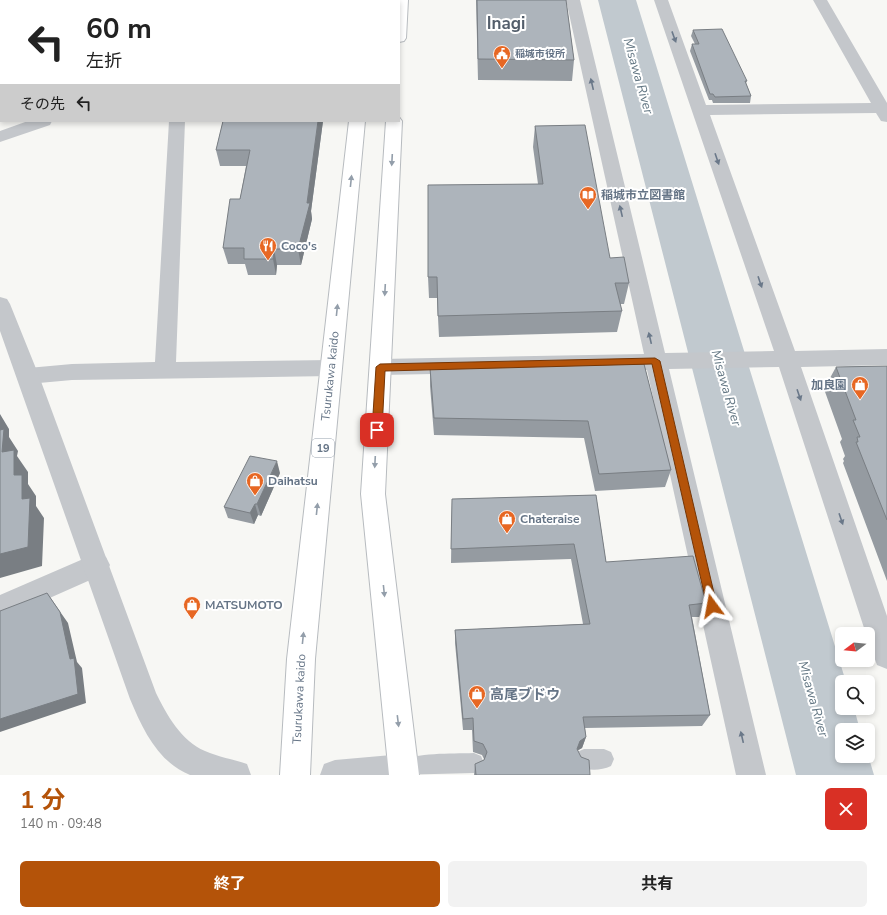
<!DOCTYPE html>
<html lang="ja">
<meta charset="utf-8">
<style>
body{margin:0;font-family:"Nunito Sans","Noto Sans JP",sans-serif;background:#f2f2f2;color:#222;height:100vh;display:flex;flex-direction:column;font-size:15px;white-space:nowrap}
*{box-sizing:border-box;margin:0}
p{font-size:13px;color:#767676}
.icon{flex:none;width:22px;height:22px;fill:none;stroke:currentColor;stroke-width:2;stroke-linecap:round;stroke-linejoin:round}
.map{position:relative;height:775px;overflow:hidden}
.panel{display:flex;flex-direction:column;background:#fff;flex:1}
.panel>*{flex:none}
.top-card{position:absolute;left:0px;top:0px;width:400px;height:122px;box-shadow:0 2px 6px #0003;background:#fff;color:#222;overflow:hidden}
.needle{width:26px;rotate:254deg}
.controls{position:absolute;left:835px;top:627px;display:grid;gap:8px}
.controls a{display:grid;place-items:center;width:40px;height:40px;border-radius:6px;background:#fff;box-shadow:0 2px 6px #0003;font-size:20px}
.pin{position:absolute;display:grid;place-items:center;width:34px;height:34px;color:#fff;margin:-17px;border-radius:8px;box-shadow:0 2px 6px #0006}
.me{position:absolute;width:44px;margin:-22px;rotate:347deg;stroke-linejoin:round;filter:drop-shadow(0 0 3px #0008)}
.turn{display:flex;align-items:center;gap:14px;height:84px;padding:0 20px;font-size:18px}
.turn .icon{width:52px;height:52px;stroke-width:2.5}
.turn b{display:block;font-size:28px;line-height:34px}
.then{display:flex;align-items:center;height:38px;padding:0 20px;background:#0003;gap:8px;font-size:15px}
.round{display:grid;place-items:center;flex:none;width:42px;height:42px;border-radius:6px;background:#f2f2f2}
.overview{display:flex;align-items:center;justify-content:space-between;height:68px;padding:0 20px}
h1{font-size:24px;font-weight:700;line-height:30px;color:#b45309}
.button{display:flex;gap:8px;margin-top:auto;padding:8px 20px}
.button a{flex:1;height:46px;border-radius:6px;background:#b45309;color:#fff;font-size:16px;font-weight:700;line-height:46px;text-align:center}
.button a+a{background:#f2f2f2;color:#222}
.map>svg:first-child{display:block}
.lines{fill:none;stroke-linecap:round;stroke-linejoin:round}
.river{fill:#c1c9cf;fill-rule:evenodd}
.primary-casing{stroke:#b7bbbf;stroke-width:2}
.service{fill:#c4c7cb;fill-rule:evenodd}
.minor{fill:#c4c7cb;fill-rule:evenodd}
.tertiary{fill:#c4c7cb;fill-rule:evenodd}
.primary{fill:#fff;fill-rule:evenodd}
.wall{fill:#959ba1}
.shaded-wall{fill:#797e83}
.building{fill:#adb4bb;stroke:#797e83}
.oneway{fill:#6a7889}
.oneway2{fill:#939eaa}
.route{fill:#b45309;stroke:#753606}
.labels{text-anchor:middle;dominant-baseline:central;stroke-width:4;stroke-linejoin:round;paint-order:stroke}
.far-poi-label{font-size:10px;font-weight:bold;fill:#657486;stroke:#fff;text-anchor:start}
.shield{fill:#fff;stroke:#939eaa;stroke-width:1}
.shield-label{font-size:11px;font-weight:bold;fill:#657486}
.poi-label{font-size:12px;font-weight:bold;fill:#657486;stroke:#fff;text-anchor:start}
.street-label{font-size:12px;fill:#657486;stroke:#fff}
.water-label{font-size:13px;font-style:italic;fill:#617582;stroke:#fff}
.near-poi-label{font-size:14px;font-weight:bold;fill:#657486;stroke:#fff;text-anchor:start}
.far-town-label{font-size:17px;font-weight:bold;fill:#535e6b;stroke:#fff}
</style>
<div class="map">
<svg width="887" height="775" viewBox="0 0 887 775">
<rect width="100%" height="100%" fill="#f7f7f4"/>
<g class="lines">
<path class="river" d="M598 0H636L846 682H842V708H854L860 730H842V756L868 755 874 775H796Z"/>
<defs>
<path id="primary" d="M362 0H376V1H362Z
M394 0H408L406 38 404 41 399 42V1Z
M399 117 402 121 385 494 419 775H389L361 494 386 121H399Z
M349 121H365L315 659 310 775H280L287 659Z"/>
</defs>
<use href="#primary" class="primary-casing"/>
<path class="service" d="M584 749H604L611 752 614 759 611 766C600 771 588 771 577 766L574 759 577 752Z
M474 753 481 756 484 763 481 770 474 773 395 775 393 769 396 762C419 752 449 754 474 753Z"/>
<path class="minor" d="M4 0H18L19 1H5Z
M205 0H219V1H205Z
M566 0H580L665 353 774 351 654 0H668L706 105 871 103 813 0H827L887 103V122L881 121 876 113 710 115 795 351 887 349V365L801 367 887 616V669L877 665 868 640V634H866L779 367 669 369 766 775H736L647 370 381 375 373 373 370 367 373 361 381 359 644 354Z
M28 121H52L50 125 0 142V131Z
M169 121H185L176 362 331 360 339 362 342 368 339 374 331 376 72 380 28 384 20 382 17 376 20 370 28 368 72 364 155 362Z
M97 553 106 557 110 565 106 573 0 620V595Z"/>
<path class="tertiary" d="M0 297 7 299 10 304 39 376 156 693C167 715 181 741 205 751 218 757 233 759 247 764L251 775H190C158 762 143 730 130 699L0 331Z
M403 754 413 759 418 769 415 775H320L324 764 335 760Z"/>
<use href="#primary" class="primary"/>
</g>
<path class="wall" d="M476 0H566L574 60 572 81 478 80Z
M693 30 747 81 746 83 751 96 750 103H713L712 100H709L690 51 692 44H695L691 36Z
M223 121H323L311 211 312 219 301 265H277L276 275H248L245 264H228L223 248 240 199 246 166H220L216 150Z
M535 126 610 258 629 283 624 304H620L622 311 617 332 439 337 437 298H429L428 277 538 184 533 147Z
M644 364 671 470 665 487 595 491 584 438 434 435 430 386V368Z
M887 366V581L843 463 844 461 843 459 845 456 840 442 842 439 824 389 836 367Z
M280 473 261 516 258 515 254 524 228 518 224 507Z
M596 495 606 562 706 603 699 617H692L710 715 702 726 585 728 586 737 582 748 577 751 590 775H474L475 764 484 760V759L482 755 473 752 472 730H463L455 643V630L583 624 571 559 451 563 452 499Z"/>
<path class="shaded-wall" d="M0 97 1 100V104L0 105Z
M318 121H323L311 211 312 219 301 265 298 249 307 203Z
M274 249 277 265 276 275 273 259Z
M0 414 9 429V437L18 451 17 456 28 472V484L36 496V506L44 518 42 566 0 578V554L22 499 14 475 2 452 0 439Z
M277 461 280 473 261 516 257 504Z
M255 504 258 515 254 524 250 513Z
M47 593 68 623 77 662 82 668 86 703 0 732V719L70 659Z
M586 737 582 748 576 751 580 741Z"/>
<path class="building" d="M238 0H338V1H238Z
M477 0H566L574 60 478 59Z
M722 29 747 81H745L751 96 715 97 713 94H710L692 44H699L693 30Z
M223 121H318L307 203H310L298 249H274L273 259H244V248H223L230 199H240L250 150H216Z
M585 125 610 258 624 257 629 283H615L622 311 438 316 437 277H428V185L543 184 535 126Z
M644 364 671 470 599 474 588 421 434 418 430 368Z
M887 366V520L856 442H858L857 437H860L853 420H856L836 367Z
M4 429 2 452 14 450V475H22V499L30 498 28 547 0 554V430Z
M250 456 277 461 257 504H255L250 513 224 507Z
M596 495 606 562 693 556 706 603 689 605 710 715 583 717 586 737 580 741 577 749 581 757 589 760 590 775H476L475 764 484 760 487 752 483 744 474 741 473 718 463 719 455 630 590 624 574 544 451 549 452 499Z
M47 593 60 612 70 659 74 658 78 694 0 719V611Z"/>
<defs><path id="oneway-solid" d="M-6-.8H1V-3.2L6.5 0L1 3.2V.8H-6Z"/></defs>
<g class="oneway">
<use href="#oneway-solid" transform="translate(674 37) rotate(70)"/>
<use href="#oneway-solid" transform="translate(592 84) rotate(-103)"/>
<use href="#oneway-solid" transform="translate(717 159) rotate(71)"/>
<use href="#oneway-solid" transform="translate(621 211) rotate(-103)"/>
<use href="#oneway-solid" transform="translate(760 282) rotate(71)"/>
<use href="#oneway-solid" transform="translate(650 338) rotate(-103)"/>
<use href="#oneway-solid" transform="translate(799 395) rotate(71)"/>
<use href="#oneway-solid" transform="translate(841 519) rotate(71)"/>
<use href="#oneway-solid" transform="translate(742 737) rotate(-103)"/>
</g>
<g class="oneway2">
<use href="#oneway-solid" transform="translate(392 160) rotate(93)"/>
<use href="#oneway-solid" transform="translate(351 181) rotate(-84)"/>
<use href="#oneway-solid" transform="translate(385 290) rotate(93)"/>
<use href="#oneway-solid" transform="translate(337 310) rotate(-84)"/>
<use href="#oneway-solid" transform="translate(375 462) rotate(93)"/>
<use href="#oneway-solid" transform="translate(317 509) rotate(-84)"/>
<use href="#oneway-solid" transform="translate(384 591) rotate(84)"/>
<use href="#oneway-solid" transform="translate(303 638) rotate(-84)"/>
<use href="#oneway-solid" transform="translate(398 721) rotate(83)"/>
</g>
<path class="route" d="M655 358 660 361 717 606 716 610 712 611 708 610 707 606 652 364 385 371 382 430 377 434 372 430 376 367 380 364Z"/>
<defs>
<symbol id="civic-pin" viewBox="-11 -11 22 30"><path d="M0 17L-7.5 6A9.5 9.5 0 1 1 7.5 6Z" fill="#e76723" stroke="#fff"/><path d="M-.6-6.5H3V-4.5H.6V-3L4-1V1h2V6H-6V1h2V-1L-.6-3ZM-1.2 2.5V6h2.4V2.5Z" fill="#fff"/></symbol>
<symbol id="library-pin" viewBox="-11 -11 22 30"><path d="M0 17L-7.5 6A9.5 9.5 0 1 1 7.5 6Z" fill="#e76723" stroke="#fff"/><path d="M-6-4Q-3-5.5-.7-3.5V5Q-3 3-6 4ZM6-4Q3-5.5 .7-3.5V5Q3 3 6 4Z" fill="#fff"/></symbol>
<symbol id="restaurant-pin" viewBox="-11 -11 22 30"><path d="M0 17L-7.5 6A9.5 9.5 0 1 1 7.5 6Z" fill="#e76723" stroke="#fff"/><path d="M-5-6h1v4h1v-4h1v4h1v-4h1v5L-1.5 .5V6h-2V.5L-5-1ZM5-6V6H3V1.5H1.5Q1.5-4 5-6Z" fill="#fff"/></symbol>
<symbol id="shop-pin" viewBox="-11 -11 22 30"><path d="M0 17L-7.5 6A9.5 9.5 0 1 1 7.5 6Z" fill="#e76723" stroke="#fff"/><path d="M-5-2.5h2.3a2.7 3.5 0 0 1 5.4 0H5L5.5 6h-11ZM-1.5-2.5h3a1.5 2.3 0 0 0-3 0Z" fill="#fff"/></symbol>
</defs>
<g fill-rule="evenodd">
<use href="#civic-pin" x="492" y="44" width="20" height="27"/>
<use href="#library-pin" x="578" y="185" width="20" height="27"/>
<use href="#restaurant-pin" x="258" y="236" width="20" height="27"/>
<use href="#shop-pin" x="850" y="375" width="20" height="27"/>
<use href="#shop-pin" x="245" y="471" width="20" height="27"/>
<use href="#shop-pin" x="497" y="509" width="20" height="27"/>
<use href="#shop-pin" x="182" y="595" width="20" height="27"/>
<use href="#shop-pin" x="467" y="684" width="20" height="27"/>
</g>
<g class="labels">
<g class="far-poi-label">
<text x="515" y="54">稲城市役所</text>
</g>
<rect class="shield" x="312" y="439" width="22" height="18" rx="3"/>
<g class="shield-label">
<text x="323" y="448">19</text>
</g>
<g class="poi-label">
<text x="601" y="195">稲城市立図書館</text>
<text x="281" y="246">Coco's</text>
<text x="847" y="385" text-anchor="end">加良園</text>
<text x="268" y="481">Daihatsu</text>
<text x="520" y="519">Chateraise</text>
<text x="205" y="605">MATSUMOTO</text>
</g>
<g class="street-label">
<text transform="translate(330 376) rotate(-84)">Tsurukawa kaido</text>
<text transform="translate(299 699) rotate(-87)">Tsurukawa kaido</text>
</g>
<g class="water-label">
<text transform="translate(638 76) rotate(74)">Misawa River</text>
<text transform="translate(726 388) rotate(74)">Misawa River</text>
<text transform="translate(813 699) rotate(74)">Misawa River</text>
</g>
<g class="near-poi-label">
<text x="490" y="694">高尾ブドウ</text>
</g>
<g class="far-town-label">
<text x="506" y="23">Inagi</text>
</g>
</g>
</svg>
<div class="controls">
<a><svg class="needle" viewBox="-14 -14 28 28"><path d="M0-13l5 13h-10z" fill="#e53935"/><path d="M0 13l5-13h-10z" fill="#767676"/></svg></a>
<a><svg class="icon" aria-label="search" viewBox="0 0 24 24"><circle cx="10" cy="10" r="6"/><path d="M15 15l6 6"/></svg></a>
<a><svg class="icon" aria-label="layers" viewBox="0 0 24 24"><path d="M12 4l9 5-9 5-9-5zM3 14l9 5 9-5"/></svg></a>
</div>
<div class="pin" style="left:377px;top:430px;background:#d93025"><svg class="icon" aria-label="arrive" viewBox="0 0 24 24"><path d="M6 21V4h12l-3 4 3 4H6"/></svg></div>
<svg class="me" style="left:712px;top:606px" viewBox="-20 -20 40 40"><path d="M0-17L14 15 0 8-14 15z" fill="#b45309" stroke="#fff" stroke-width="4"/></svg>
<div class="top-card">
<div class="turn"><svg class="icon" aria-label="left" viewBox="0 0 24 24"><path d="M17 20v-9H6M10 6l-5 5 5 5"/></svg><div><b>60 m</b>左折</div></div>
<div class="then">その先<svg class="icon" aria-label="left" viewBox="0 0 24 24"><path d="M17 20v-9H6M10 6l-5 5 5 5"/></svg></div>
</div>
</div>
<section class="panel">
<div class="overview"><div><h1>1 分</h1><p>140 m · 09:48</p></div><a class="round" style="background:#d93025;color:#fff"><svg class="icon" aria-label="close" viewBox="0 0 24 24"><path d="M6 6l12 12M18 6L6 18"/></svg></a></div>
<div class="button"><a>終了</a><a>共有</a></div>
</section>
